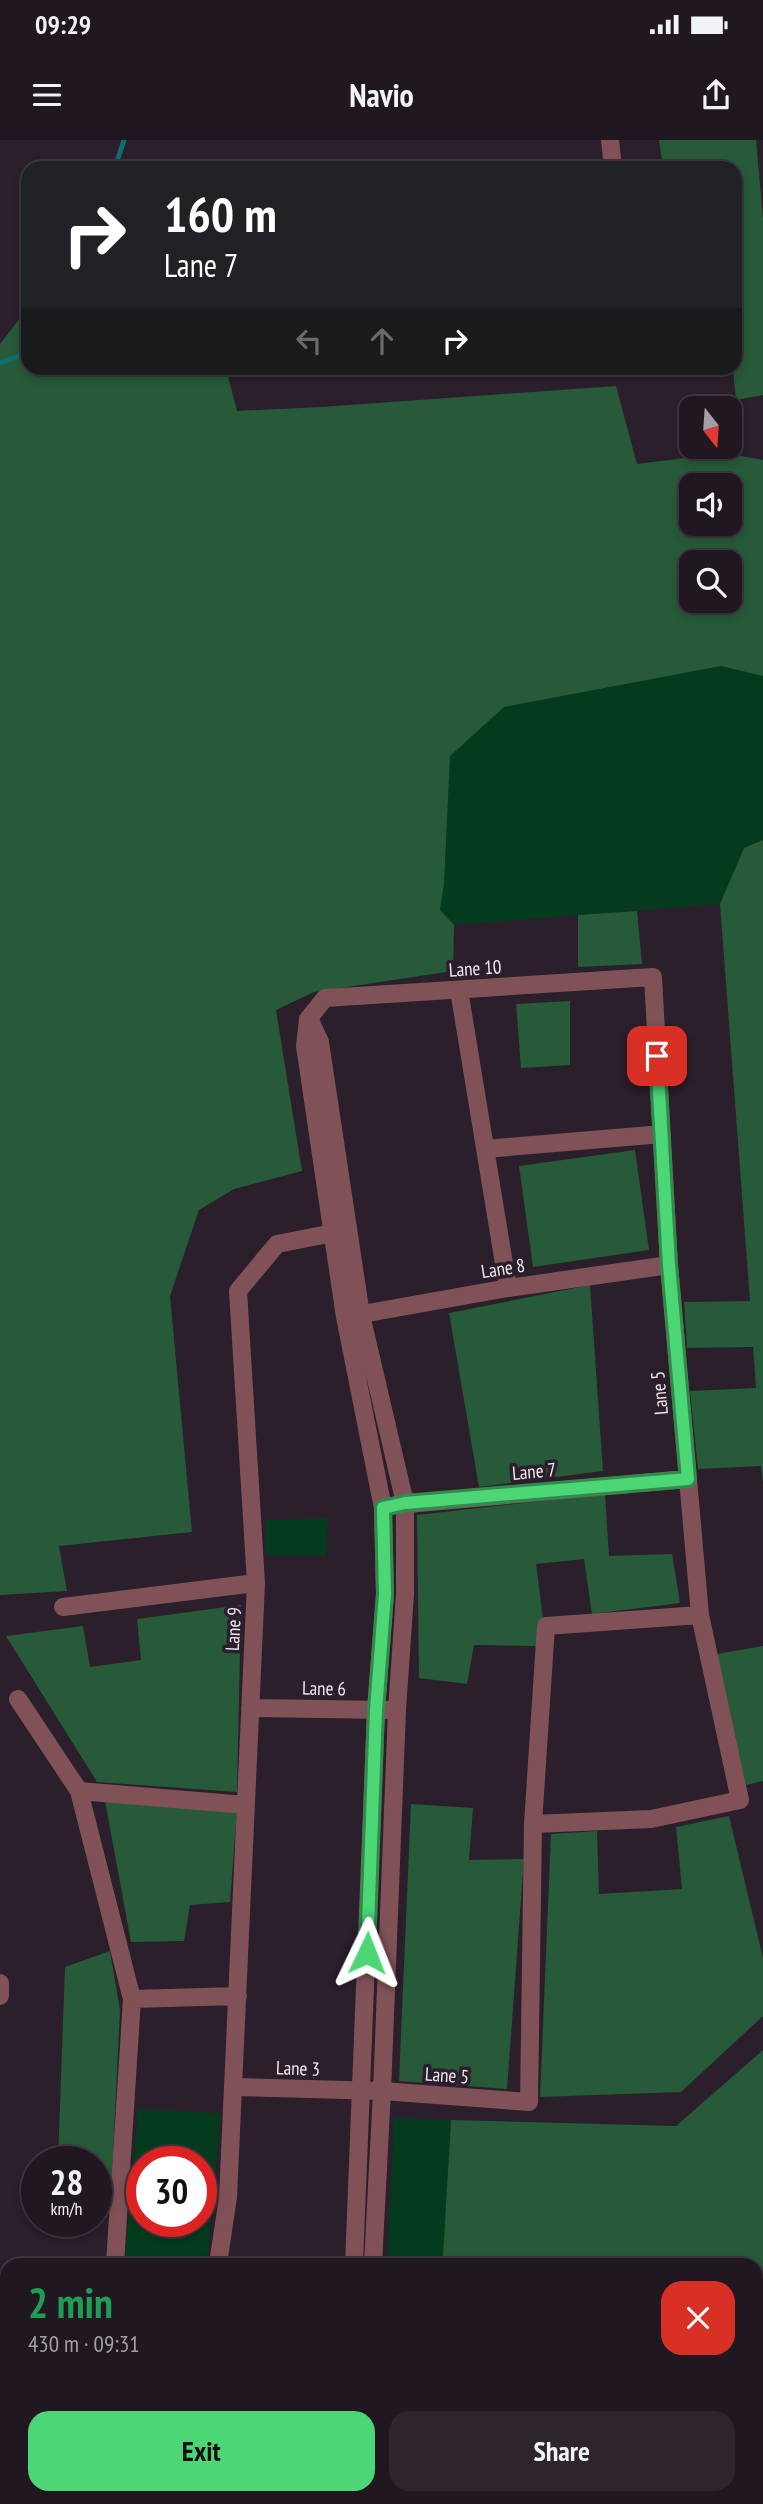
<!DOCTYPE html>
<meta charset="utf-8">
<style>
body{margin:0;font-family:"PT Sans Narrow",sans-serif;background:#2d242d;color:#f1f3f6;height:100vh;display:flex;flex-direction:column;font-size:26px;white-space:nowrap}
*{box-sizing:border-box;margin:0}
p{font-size:23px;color:#a29fa5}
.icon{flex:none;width:38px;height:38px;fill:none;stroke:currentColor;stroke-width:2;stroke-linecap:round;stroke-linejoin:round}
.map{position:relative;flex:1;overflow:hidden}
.drawer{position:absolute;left:0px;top:2118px;width:763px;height:247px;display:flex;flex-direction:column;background:#201720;border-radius:21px 21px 0 0;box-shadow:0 4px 10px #0003,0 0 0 2px #3d363e}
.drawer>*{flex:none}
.hud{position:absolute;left:21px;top:21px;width:721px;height:214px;border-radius:21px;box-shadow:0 4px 10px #0003,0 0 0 2px #3d363e;background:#202124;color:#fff;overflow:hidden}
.needle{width:46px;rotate:163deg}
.tools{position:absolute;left:679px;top:256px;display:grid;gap:14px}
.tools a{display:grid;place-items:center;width:63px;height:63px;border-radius:14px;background:#201720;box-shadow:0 4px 10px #0003,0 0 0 2px #3d363e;font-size:35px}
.speed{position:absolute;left:21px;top:2006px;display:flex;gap:14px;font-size:35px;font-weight:700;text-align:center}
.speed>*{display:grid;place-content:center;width:91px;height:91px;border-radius:50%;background:#201720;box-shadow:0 4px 10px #0003,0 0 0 2px #3d363e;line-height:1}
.speed small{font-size:18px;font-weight:400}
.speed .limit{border:10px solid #d22;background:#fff;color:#111}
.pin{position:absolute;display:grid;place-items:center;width:60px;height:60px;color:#fff;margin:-30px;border-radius:14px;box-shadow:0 4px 10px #0006}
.me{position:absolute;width:77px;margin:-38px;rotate:2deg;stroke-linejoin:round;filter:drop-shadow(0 0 5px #0008)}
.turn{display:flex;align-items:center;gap:24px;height:147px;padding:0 28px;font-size:32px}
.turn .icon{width:91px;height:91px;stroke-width:2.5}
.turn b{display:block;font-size:49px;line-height:60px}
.lanes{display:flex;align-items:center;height:66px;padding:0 28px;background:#0003;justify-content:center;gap:35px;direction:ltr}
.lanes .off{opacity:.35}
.round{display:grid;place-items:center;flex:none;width:74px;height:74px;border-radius:21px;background:#2d242d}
.headline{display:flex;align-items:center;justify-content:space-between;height:119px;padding:0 28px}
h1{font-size:42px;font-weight:600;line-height:52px;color:#1e9e55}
.action{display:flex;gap:14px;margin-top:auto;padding:14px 28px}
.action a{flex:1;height:80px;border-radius:21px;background:#4cd676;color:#111;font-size:28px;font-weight:600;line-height:80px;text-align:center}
.action a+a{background:#2d242d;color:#f1f3f6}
.status{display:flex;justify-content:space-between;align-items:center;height:49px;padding:0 35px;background:#201720;direction:ltr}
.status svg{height:19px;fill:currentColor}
header{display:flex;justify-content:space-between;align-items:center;height:91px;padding:0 28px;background:#201720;font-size:32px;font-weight:600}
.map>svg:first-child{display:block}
.green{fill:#043b1e;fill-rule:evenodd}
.forest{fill:#265a39;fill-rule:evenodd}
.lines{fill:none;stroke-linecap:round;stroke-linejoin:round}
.stream{stroke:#0f6c71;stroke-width:5}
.building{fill:#4f4553;stroke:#857b8a;stroke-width:2;filter:url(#shadow)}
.minor{stroke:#805258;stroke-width:18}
.route-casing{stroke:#318b4d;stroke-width:18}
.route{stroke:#4cd676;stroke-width:12}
.labels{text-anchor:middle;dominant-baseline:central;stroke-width:7;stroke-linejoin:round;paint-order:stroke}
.street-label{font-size:19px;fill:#f2eaf2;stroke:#2a1f2b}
</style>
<div class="status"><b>09:29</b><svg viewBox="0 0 49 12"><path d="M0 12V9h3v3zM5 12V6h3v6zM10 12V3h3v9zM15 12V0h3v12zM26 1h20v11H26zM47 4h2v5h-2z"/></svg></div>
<header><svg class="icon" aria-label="menu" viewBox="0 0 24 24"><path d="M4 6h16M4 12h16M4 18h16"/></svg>Navio<svg class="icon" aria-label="share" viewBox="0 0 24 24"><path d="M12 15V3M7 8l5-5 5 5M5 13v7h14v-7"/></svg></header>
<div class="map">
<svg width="763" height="2364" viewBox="0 0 763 2364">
<defs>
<filter id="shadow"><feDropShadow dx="-6" dy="6" stdDeviation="3.5" flood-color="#0009"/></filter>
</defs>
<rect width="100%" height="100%" fill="#2a1f2b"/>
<path class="green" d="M721 526 763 536V700L744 708 720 764 454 785 440 770 444 744 450 615 504 567Z
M328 1378 326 1416 266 1415V1380Z
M138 1969 221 1973 207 2124H124ZM142 2021H201V2081H142Z
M394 1978 451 1980 443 2124H387Z
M307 2357H425L422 2364H304Z"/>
<path class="forest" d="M659 0H756L763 78V255L736 260 733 228 735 28H663Z
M28 168V228H226L237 271 321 267 616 246 637 324 725 313 763 320V536L721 526 504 567 450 616 444 744 440 770 454 785 453 831 314 852 276 870 302 1031 234 1049 199 1070 170 1156 192 1392 59 1406 67 1451 0 1455V204ZM691 345H730V383H691ZM691 422H730V460H691Z
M763 700V1343L761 1326 698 1329 690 1251 756 1248 753 1207 687 1208 684 1162 750 1161 720 764 744 708Z
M637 771 642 824 578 827V775Z
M570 861V925L521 928 516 864Z
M635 1010 649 1110 533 1127 519 1026Z
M590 1145 603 1331 479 1347 449 1173Z
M605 1354 609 1416 672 1414 680 1463 592 1474 584 1419 536 1424 543 1478 536 1506 474 1505 467 1544 419 1538 417 1375Z
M241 1465 237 1652 97 1642 6 1496 83 1486 90 1527 141 1520 137 1479Z
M763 1506V1641L746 1645 717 1514Z
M105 1661 237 1670 230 1762 190 1765 184 1801 131 1802Z
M411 1664 473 1668 469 1720 524 1719 507 1949 399 1941Z
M729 1676 763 1818V1876L681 1952 540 1957 551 1694 597 1691 599 1754 682 1749 676 1687Z
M110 1811 120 1870 112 2036 96 2034V2021H58L65 1827Z
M763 1910V2364H749V2357H756V2124H725L723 2121 443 2116 451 1980 676 1986Z
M0 2140 7 2143V2357H116L78 2364H0Z
M457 2357H507L518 2364H454Z"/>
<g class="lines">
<path class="stream" d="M115 28 124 0
M0 223 28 213"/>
</g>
<path class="building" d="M615 2357H647V2364H615Z"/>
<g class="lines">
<path class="minor" d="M610 0 613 28
M459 850 508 1148
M309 878 325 858 653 837 669 1125 700 1475 740 1660 651 1679 533 1684
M309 878 320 902 361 1175 405 1363V1454L397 1570 382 1951 373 2124
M308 879 305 906 345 1177 383 1368 385 1454 376 1570 354 2124
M485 1009 662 994
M351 1176 508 1148 669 1125
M396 1365 688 1339
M63 1467 256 1443
M18 1559 79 1651 132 1859 115 2124
M250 1568 387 1570
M79 1651 246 1665
M0 1843V1856
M132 1859 238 1856
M234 1947 382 1951 529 1962 533 1684 546 1486 700 1475
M218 2124 228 2057 256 1443 238 1151 277 1104 333 1093
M133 2364 147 2359 161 2364
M269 2364 272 2357
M285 2364 288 2357
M436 2364 439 2357
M715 2364 717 2357"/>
</g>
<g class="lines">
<defs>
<path id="route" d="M367 1813 376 1570 385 1454 383 1368 405 1363 688 1339 669 1125 657 916"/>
</defs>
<use href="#route" class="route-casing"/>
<use href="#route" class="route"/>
</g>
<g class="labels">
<g class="street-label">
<text transform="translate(475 828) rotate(-4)">Lane 10</text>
<text transform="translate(503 1128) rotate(-9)">Lane 8</text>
<text transform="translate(659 1253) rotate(-95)">Lane 5</text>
<text transform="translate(534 1331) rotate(-5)">Lane 7</text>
<text transform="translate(233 1489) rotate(-87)">Lane 9</text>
<text transform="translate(324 1548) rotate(1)">Lane 6</text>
<text transform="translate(298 1928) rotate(2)">Lane 3</text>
<text transform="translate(447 1935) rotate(4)">Lane 5</text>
</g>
</g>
</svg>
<div class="tools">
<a><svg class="needle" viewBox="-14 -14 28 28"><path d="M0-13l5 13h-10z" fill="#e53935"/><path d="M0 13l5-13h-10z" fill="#a29fa5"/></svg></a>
<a><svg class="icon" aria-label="sound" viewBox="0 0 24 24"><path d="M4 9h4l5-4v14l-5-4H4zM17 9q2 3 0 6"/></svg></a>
<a><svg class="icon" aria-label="search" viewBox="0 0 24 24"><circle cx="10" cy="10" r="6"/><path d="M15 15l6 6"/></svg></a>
</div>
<div class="speed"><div>28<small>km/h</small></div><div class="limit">30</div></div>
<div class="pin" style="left:657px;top:916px;background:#d93025"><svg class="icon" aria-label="arrive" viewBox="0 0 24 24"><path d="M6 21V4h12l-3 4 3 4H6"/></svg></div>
<svg class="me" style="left:367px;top:1813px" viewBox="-20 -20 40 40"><path d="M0-17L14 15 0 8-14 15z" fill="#4cd676" stroke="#fff" stroke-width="4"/></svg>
<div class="hud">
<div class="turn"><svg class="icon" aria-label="right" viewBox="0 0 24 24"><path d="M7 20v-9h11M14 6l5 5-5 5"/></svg><div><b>160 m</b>Lane 7</div></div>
<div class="lanes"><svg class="icon off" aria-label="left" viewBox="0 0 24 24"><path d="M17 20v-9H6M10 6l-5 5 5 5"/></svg><svg class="icon off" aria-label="ahead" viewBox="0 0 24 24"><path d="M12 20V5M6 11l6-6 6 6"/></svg><svg class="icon" aria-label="right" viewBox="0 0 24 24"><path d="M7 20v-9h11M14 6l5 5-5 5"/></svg></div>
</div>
<section class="drawer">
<div class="headline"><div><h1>2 min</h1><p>430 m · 09:31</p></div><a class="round" style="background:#d93025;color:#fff"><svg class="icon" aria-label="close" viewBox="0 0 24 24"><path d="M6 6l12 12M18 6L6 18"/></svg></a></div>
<div class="action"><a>Exit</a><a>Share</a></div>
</section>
</div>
